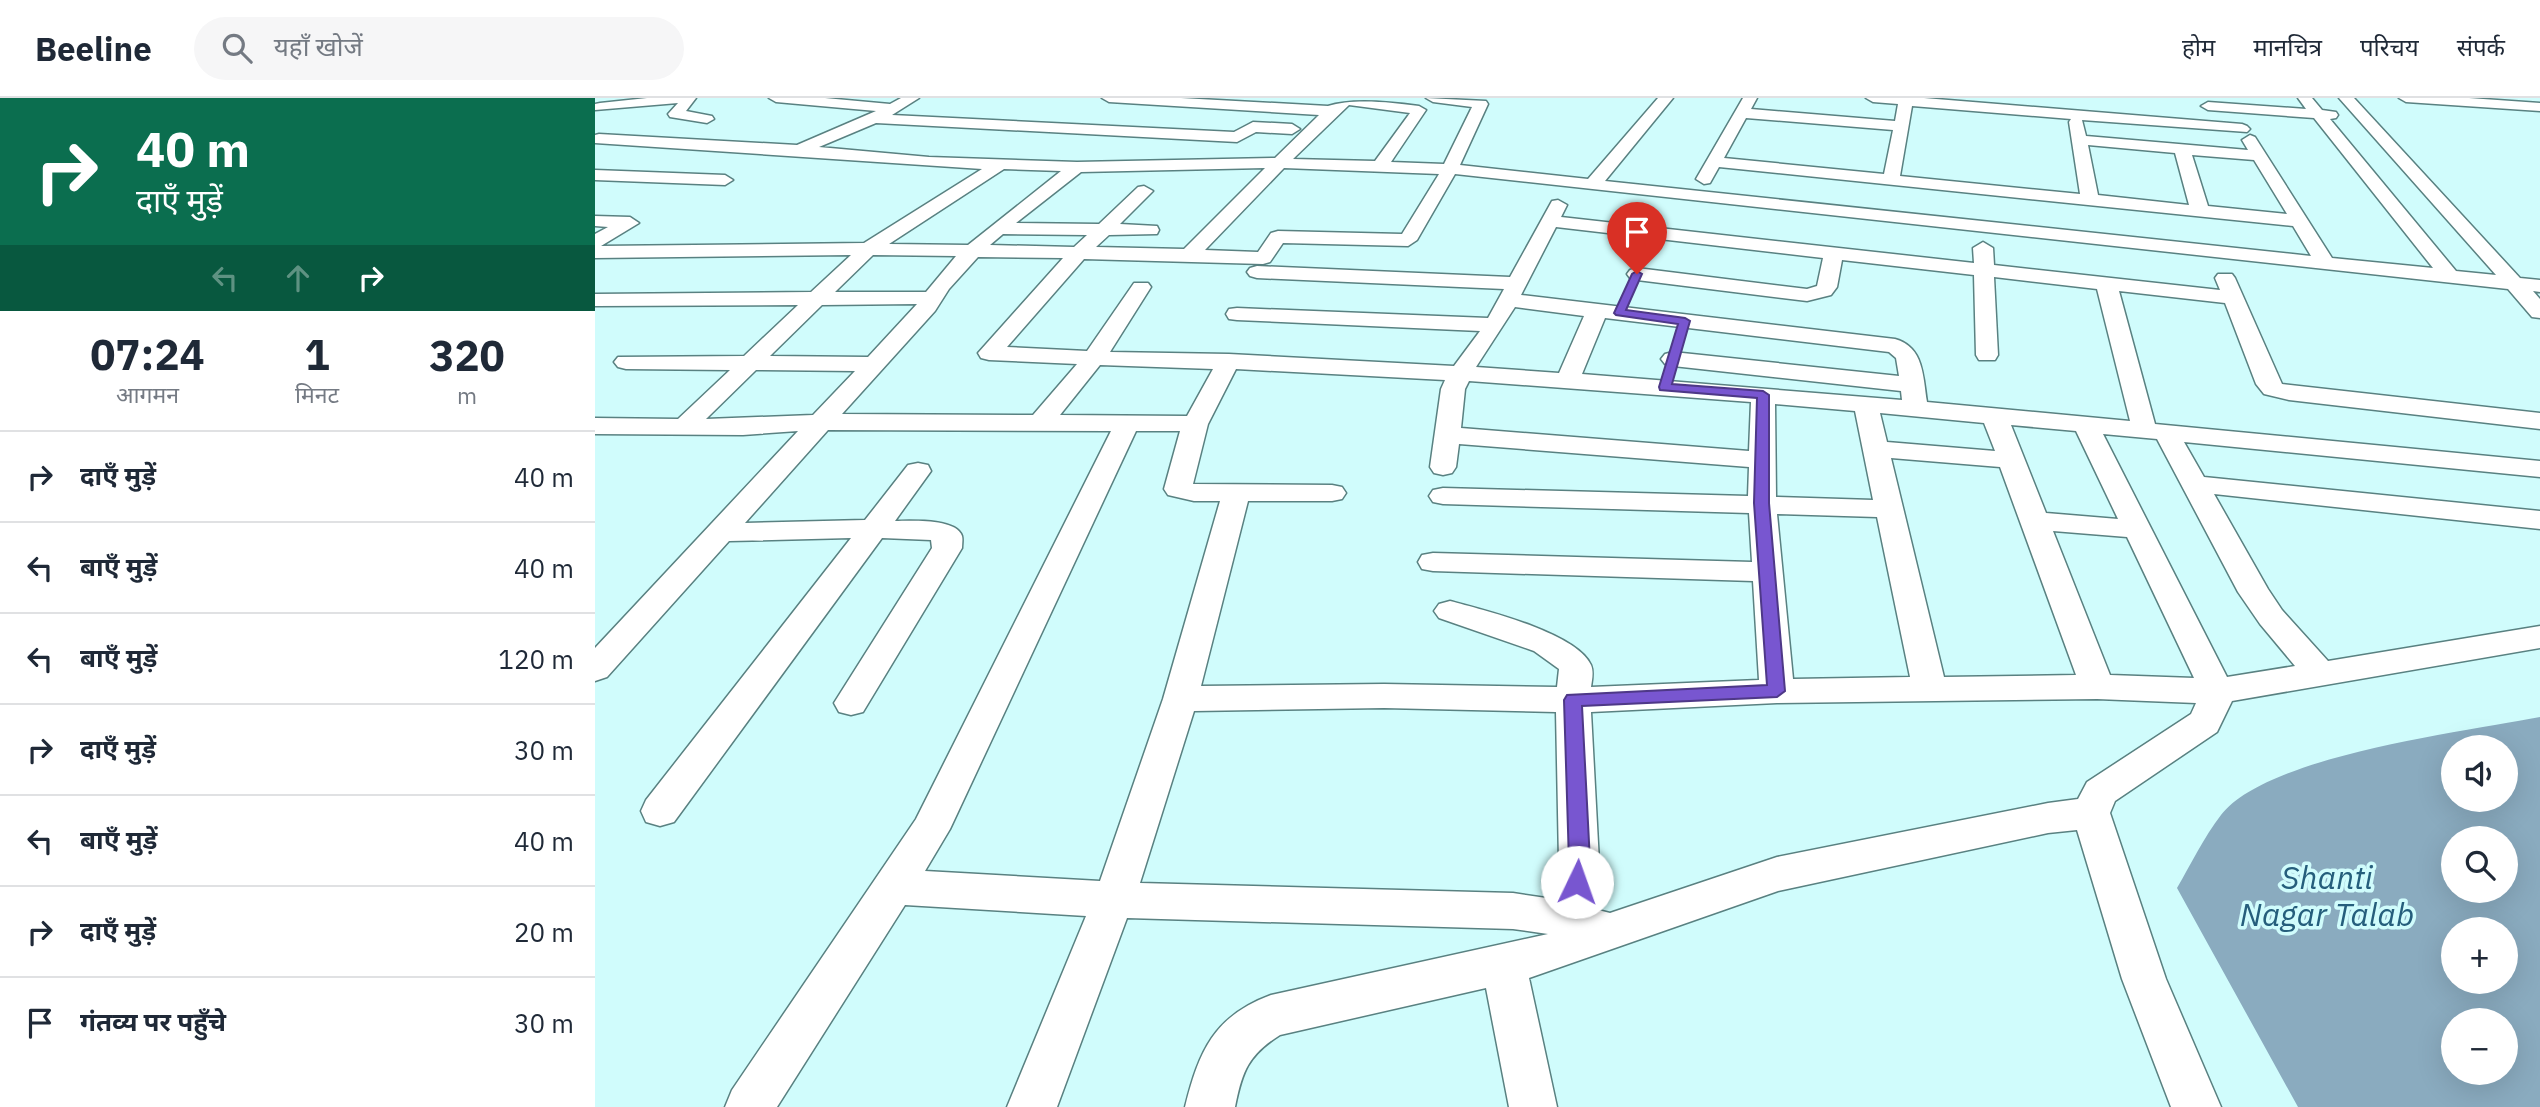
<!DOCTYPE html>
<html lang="hi">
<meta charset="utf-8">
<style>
body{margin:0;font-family:"IBM Plex Sans","Noto Sans Devanagari",sans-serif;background:#f6f6f7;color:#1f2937;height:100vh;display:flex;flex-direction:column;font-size:26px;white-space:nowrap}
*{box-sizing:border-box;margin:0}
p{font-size:23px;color:#747a83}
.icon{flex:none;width:38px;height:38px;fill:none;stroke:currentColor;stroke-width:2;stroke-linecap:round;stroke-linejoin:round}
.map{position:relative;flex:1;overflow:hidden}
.side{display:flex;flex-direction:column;background:#fff;width:595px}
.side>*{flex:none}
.hud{background:#0b6e4f;color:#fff;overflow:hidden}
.controls{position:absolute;left:1846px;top:637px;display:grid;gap:14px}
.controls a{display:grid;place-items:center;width:77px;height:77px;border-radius:50%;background:#fff;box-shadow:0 7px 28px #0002;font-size:35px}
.pin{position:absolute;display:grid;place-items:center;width:60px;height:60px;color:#fff;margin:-72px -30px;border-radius:50% 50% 50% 0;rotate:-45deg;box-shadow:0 0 7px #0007}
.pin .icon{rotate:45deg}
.me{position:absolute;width:77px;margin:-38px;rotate:3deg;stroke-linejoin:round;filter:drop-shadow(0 0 5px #0008)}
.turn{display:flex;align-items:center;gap:24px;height:147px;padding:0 21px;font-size:32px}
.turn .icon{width:91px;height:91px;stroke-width:2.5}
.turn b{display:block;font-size:49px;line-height:60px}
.lanes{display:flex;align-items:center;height:66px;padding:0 21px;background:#0003;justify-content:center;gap:35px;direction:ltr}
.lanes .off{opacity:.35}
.eta{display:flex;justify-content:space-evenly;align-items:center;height:119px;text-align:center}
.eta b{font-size:42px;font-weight:700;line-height:49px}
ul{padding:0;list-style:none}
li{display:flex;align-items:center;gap:21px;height:91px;padding:0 21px;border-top:2px solid #e0e1e3}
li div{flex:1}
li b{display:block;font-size:26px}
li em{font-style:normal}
header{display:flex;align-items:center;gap:42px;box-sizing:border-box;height:98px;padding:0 35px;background:#fff;border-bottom:2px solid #e0e1e3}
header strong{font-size:33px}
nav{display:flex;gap:38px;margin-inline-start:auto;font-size:24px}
.search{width:490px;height:63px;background:#f6f6f7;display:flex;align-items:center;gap:18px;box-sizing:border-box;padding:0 24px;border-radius:38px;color:#747a83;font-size:26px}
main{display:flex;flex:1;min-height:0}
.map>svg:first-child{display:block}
.water{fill:#8aabbf;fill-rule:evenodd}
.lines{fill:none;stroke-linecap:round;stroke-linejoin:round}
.minor-casing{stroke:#598181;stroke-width:3}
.minor{fill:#fff;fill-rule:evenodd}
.route{fill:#7856d0;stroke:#4e3887;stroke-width:2}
.labels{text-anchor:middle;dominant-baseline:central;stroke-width:7;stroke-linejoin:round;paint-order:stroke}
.near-water-label{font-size:32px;font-style:italic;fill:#255e7c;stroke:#d0fcfc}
</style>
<header>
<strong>Beeline</strong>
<div class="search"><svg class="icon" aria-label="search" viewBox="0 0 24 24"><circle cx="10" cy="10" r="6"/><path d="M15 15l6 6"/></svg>यहाँ खोजें</div>
<nav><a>होम</a><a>मानचित्र</a><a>परिचय</a><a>संपर्क</a></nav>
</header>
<main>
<section class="side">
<div class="hud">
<div class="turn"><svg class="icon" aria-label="right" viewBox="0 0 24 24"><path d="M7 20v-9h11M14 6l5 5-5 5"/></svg><div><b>40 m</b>दाएँ मुड़ें</div></div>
<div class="lanes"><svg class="icon off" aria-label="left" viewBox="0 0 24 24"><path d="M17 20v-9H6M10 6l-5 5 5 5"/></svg><svg class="icon off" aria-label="ahead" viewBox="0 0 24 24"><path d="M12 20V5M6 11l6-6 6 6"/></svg><svg class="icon" aria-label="right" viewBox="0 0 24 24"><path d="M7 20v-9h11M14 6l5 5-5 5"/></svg></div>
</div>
<div class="eta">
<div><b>07:24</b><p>आगमन</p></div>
<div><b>1</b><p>मिनट</p></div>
<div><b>320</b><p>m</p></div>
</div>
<ul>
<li><svg class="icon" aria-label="right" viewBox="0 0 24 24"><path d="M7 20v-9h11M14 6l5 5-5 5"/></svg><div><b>दाएँ मुड़ें</b></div><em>40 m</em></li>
<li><svg class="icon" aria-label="left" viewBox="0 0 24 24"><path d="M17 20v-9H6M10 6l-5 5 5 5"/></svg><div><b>बाएँ मुड़ें</b></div><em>40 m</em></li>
<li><svg class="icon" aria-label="left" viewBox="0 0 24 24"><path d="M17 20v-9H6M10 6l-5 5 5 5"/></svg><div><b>बाएँ मुड़ें</b></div><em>120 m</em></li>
<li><svg class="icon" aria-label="right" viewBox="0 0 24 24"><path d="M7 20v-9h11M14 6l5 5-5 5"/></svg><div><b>दाएँ मुड़ें</b></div><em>30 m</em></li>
<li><svg class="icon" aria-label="left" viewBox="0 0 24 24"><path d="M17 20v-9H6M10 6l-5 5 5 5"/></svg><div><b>बाएँ मुड़ें</b></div><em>40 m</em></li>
<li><svg class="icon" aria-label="right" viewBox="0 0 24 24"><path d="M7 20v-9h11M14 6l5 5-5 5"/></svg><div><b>दाएँ मुड़ें</b></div><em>20 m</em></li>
<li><svg class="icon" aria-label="arrive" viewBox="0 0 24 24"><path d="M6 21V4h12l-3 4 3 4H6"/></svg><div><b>गंतव्य पर पहुँचे</b></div><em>30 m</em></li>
</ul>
</section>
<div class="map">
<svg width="1945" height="1009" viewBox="0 0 1945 1009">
<rect width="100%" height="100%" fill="#d0fcfc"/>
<path class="water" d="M1945 619V1009H1703L1582 790C1596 766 1609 739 1626 717 1673 657 1869 634 1945 619ZM1858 649H1911V702H1858ZM1858 740H1911V793H1858ZM1858 831H1911V884H1858ZM1858 922H1911V975H1858Z"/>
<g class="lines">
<defs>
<path id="minor" d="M52 0H101L91 13 117 18 119 21 112 25 75 19 73 16 83 5 0 12V6L5 5Z
M174 0H230L295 6 306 0H324L297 17 639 34 658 24 697 26 705 31 697 36 661 34 642 44 281 25 224 49 334 59 482 64 680 60 724 17 514 4 507 0H586L733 8C757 0 796 4 824 8L831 12 796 64 849 66 877 9 838 4 831 0 891 3 893 6 865 67 993 81 1063 0H1078L1010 83 1716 158 1698 128 1124 69 1115 85 1109 86 1101 81 1148 0H1162L1156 11 1300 23 1303 6 1278 4 1271 0H1329L1647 26 1652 28 1655 31 1652 34 1487 22 1491 38 1653 52 1647 42 1655 37 1660 39 1737 160 1838 170 1719 20 1613 12 1606 8 1613 4 1711 11 1703 0H1717L1727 12 1741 14 1743 17 1741 20 1735 21 1861 173 1901 177 1744 0H1759L1925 180 1945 182V194L1938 193 1945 201V220L1937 219 1913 191 860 76 822 142 813 148 688 145 675 164 668 166 489 161 412 249 492 253 539 185H553L556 189 515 254 634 256 859 268 885 233 642 222 634 221 631 216 634 211 642 210 893 220 909 191 662 180 655 178 652 174 655 170 662 168 915 179 957 103 963 102 972 107 966 119 1379 165 1378 150 1388 144 1398 150 1399 167 1625 192 1620 180 1623 176H1637L1640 180 1687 286 1945 315V331L1694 302 1669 296 1661 286 1630 205 1524 193 1560 326 1945 363V379L1589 344 1609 379 1945 413V431L1619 396 1673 491 1687 512 1733 563 1945 528V550L1637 603 1622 634 1520 703 1515 715 1571 881 1626 1009H1576L1527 881 1482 732 1453 735 1183 793 934 880 962 1009H914L891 890 685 937C653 957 647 974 640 1009H590C604 953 619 918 676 897L953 836 918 831 532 820 462 1009H412L491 818 310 807 182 1009H130L137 992 321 721 516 333 233 332 150 425 270 422 313 367 323 365 333 367 336 373 300 423C315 423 361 420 367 438 368 442 367 446 367 450L268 614 256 617 244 614 239 605 337 450 336 442 287 440 79 724 65 728 51 724 46 713 51 702 256 440 134 443 12 579 0 583V550L203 333 148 337 0 336V320L83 321 135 272 31 271 23 269 19 264 23 259 149 258 203 207 0 208V196L216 194 256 157 0 160V136L13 129 0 128V118L35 119 44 125 6 148 269 145 387 71 0 45V37L4 36 202 47 281 13 181 4ZM754 7 815 15 780 63 698 61ZM1317 8 1476 21 1474 24 1485 96 1305 78ZM1151 20 1298 32 1289 76 1129 60ZM1493 47 1580 55 1594 107 1503 97ZM1597 57 1659 62 1692 116 1613 108ZM670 70 589 151 501 149 514 137 562 136 564 132 562 128 525 126 558 93 549 88 543 89 504 126 421 125 486 74ZM689 70 844 76 807 136 683 133 676 135 663 154 610 152ZM409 71 466 73 373 147 294 146ZM961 129 1228 160 1222 188 1212 191 1042 170 1035 172 1032 176 1035 180 1042 182 1212 203 1236 197 1242 189 1247 162 1379 177 1381 257 1384 262H1400L1403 257 1399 179 1502 191 1535 323 1332 304C1328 279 1329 249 1300 241L926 197ZM408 136 492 137 479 149 395 147ZM278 157 361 158 331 194H240ZM383 159 468 160 383 255 386 260 394 262 482 266 438 317 247 316 340 213 354 191ZM322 206 273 259 175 258 227 207ZM920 209 989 218 964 275 881 269ZM1010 220 1294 254 1301 260 1304 278 1078 254 1070 256 1066 261 1070 266 1078 268 1306 293 1307 302 987 276ZM505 267 618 271 592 318 465 317ZM641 271 850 282 846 291 835 369 839 375 848 377 857 375 861 369 864 346 1154 369 1153 398 848 390 838 392 834 398 838 404 848 406 1154 415 1157 464 838 455 827 457 823 464 827 471 838 473 1158 483 1164 582 996 589C997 582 999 574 996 567 982 535 889 512 855 503L844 506 839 513 844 520 939 553 964 571 962 589 789 586 606 588 653 403H737L747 401 751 395 747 389 737 387 598 386 613 326ZM161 272 260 273 218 317 111 321ZM874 283 1156 304 1154 353 866 330 870 291ZM1180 306 1260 313 1278 402 1181 399ZM1285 315 1389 325 1400 353 1292 344ZM1416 327 1481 333 1523 421 1451 415ZM541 333H585L569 391 573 397 599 403H625L568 601 505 783 330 773 355 731ZM1508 336 1562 341 1643 494 1665 526 1700 568 1632 579ZM1296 360 1405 369 1481 577 1349 579ZM1182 416 1282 419 1315 579 1198 581ZM1458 433 1532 439 1599 580 1515 577ZM1502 601 1601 605 1596 616 1492 684 1483 701 1453 705 1182 759 1015 815 999 811 1004 764 996 614 1182 605ZM789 610 961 614 964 764 958 801 918 795 545 785 599 613Z
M1804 0H1874L1945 5V13L1811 4Z
M0 72 130 77 138 82 130 87 0 82Z"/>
</defs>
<use href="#minor" class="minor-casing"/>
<use href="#minor" class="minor"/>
</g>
<path class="route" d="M1042 173 1047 176 1031 212 1090 220 1095 223 1077 286 1168 293 1174 297V405L1190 593 1182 599 987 608 995 764 989 790 982 793 974 790 971 784 974 764 969 602 972 597 1172 587 1159 405 1162 300 1065 292 1064 289 1083 226 1021 217 1019 215 1037 176Z"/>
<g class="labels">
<g class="near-water-label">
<text x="1732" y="779">Shanti<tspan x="1732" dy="37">Nagar Talab</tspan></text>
</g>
</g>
</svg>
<div class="controls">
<a><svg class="icon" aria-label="sound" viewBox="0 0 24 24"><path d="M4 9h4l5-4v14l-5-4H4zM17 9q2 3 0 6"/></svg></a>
<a><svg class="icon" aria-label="search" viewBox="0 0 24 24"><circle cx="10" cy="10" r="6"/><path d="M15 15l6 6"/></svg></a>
<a>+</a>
<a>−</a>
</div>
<div class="pin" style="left:1042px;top:176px;background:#d93025"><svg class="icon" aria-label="arrive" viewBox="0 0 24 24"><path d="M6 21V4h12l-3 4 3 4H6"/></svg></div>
<svg class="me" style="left:982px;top:784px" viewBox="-20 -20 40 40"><circle r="19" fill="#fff"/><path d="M0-13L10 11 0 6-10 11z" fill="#7856d0"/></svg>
</div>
</main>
